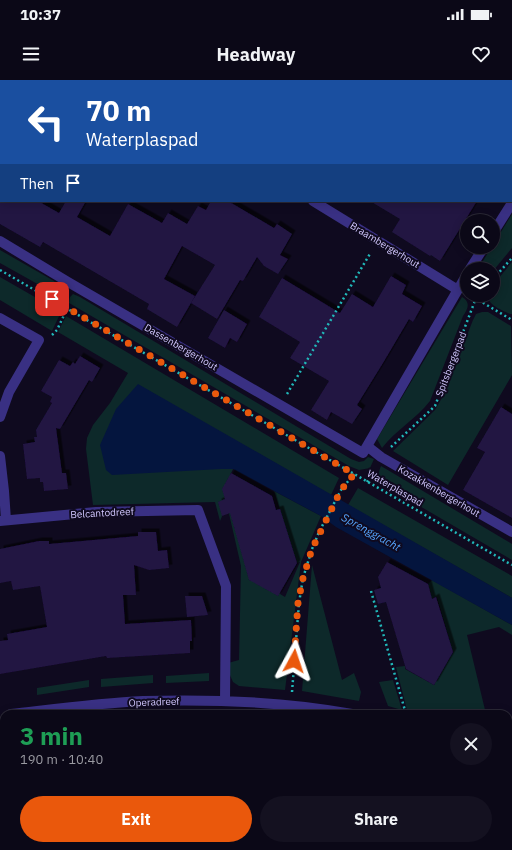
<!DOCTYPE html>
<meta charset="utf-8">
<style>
body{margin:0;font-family:"IBM Plex Sans",sans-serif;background:#141120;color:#f1f3f6;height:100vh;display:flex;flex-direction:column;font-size:15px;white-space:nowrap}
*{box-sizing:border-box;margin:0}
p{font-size:13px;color:#9a9aa1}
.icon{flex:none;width:22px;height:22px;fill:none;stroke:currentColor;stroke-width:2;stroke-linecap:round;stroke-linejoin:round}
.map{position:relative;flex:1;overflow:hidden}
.sheet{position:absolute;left:0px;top:630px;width:512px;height:140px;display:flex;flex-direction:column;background:#0b0817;border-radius:12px 12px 0 0;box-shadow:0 2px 10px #0003,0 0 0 1px #2b2936}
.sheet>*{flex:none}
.top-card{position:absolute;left:0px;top:0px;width:512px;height:122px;box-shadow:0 2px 10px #0003,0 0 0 1px #2b2936;background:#1a4fa0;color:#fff;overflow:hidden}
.buttons{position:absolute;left:460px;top:134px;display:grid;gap:8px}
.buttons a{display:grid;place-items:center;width:40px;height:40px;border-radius:50%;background:#0b0817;box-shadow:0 2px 10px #0003,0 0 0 1px #2b2936;font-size:20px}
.pin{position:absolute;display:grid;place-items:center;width:34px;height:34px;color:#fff;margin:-17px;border-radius:8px;box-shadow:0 2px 6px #0006}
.me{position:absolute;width:44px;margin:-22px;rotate:5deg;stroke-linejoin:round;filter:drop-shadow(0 0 3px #0008)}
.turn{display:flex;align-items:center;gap:14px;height:84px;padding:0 20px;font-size:18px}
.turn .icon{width:52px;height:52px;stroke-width:2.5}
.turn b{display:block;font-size:28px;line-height:34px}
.then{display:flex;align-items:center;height:38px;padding:0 20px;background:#0003;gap:8px;font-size:15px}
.round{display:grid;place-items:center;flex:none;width:42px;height:42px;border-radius:21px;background:#141120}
.summary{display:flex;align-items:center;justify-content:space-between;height:68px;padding:0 20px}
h1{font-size:24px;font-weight:700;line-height:30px;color:#1e9e55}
.action{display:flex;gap:8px;margin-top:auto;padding:8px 20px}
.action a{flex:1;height:46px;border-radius:24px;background:#ea580c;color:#fff;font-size:16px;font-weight:700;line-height:46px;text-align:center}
.action a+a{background:#141120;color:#f1f3f6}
.status{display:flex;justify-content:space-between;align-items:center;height:28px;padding:0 20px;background:#0b0817;direction:ltr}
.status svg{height:11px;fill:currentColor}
header{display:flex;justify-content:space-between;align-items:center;height:52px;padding:0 20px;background:#0b0817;font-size:18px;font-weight:700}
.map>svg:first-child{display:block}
.green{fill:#0d292a}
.water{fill:#04153e}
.building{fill:#211442;filter:url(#shadow)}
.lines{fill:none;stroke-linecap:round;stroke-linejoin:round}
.path{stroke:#21b9ba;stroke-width:2.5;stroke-dasharray:2 3;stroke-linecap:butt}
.street{stroke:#393083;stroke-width:10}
.route{stroke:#ea580c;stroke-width:7;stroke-dasharray:0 12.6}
.labels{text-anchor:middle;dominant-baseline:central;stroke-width:4;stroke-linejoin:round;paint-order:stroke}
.street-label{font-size:10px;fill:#d2c8ff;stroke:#0f0a1f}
.water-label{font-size:11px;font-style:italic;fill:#56a6ff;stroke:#0f0a1f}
</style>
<div class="status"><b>10:37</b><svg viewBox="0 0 49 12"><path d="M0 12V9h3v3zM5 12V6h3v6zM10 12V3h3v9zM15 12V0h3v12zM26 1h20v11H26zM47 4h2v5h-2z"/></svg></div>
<header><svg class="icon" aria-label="menu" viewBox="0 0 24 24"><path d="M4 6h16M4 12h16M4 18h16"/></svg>Headway<svg class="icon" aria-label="heart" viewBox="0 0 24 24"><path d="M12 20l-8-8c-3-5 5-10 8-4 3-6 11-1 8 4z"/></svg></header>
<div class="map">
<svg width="512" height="770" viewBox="0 0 512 770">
<defs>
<filter id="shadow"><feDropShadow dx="3.5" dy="-3.5" stdDeviation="0" flood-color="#0009"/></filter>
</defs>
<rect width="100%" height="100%" fill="#0f0a1f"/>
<path class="green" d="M512 134V168L493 191V189H478Z
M0 170 54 201 57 205 54 212 50 211 0 183Z
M512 182V234H510C502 230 487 225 488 215H493V205Z
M0 197 61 232 52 251 0 220Z
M73 214 80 217 351 379 359 382 364 381 368 377 374 379 370 388 359 390 349 386 69 223 70 217Z
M462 217C471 222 468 229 463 236L430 321C416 339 396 350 382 368L377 359Z
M482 232H488L511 246 512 295 448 405 393 371 435 330 443 316 473 240 476 234Z
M66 236 339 398 331 415 138 305 221 389H233L226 404 262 503 285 517 300 482 297 483 274 411 321 436 301 482 285 610 239 606 233 602 229 593 228 583 239 580 241 486 227 425 220 441 215 422 93 425 86 369 87 358 93 345 110 323 128 293 58 252Z
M381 386 512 464V480L382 404C378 397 378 393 381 386Z
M358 408 512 496V518L348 425Z
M312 485 342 600 354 593 361 612 359 621 302 611Z
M432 500 512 545V555L499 547 467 555 486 634H419L407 630 396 587 405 586V589L434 605 453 572 437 517 432 519 428 504Z
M209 593V601L166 603V596Z
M153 595V603L101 607V599Z
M89 600V607L37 615V608Z
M393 600 402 630 388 626 379 602Z
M226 766H273L272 770H226Z"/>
<path class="water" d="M138 304 512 518V545L336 447 321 436 233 389H221L112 395 106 390 100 365 116 329Z"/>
<path class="building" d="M0 121H38L59 133 66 121H86L77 137 110 156 128 124 162 143 168 133 187 144 198 126 206 130 211 121H228L274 148 277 144 292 154 280 175 288 179 278 194 264 186 257 177 243 201 240 200 217 239 191 223 215 185 182 166 164 199 195 216 177 247 147 229 149 224 43 162 40 167 0 144Z
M370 121H477L440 181 431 175 430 176 392 152 400 139Z
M391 196 406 205 402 214 422 226 413 242 409 239 383 283 357 325 362 329 352 344 331 332 327 340 311 330 329 301 290 278 300 262 259 237 282 198 340 233 352 214 373 227Z
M224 230 247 244 237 262 230 258 225 268 208 258Z
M80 276 100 288 92 302 89 300 60 349 56 348 62 393H66L68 409 44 411 43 402H40V398L27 399 23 364 35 362 34 357H37L36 350 52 323 50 322 52 317 41 311 59 280 70 286 73 282 75 284Z
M501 327 512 334V438L463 410 485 372 477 368Z
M231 393 272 416 276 430 280 429 297 483 278 516 249 500 230 433 222 436 218 422 225 419 222 409Z
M138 452H156L158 471 167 470 169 488 149 490 134 485 136 515H123L125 544 191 540 192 561H190V573L107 578 106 576 0 594V561L8 560 7 554 47 547 40 506 13 510 11 501 0 503V469L39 461H49V464L138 456Z
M387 482 428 504 432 519 436 517 453 572 434 605 406 589 386 522 378 524 374 510 381 508 378 497Z
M185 516H202L208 535 187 537Z"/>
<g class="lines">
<path class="path" d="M0 190 512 485
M493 199 512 178
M470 215 512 240
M52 255 57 250 66 231 62 215
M287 314 371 172
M391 367 435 326 476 218 479 215
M367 402 374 390
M371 511 406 634
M292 612 299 523 303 498 312 469 319 452 341 410 354 394
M0 665H4
M508 710 512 712
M216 766V770
M276 770 277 766"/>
<path class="street" d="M87 0 89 1
M509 0 510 1
M313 121 458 210
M493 153 512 123
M0 161 68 202 363 373 467 194
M470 189 484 167
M0 238 39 260 9 312 0 337
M367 366 381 377 512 452
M0 376 4 411 6 440
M0 441 96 432 198 430 226 506 225 621
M11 634C55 629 99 623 143 621 213 619 283 621 352 634
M508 682 512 684"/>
</g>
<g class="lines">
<path class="route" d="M52 219 354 394 341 410 312 469 303 498 298 523 294 581"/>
</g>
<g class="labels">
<g class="street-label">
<text transform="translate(385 165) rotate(31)">Braambergerhout</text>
<text transform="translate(181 267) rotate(30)">Dassenbergerhout</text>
<text transform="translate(451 284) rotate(-69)">Spitsbergerpad</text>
<text transform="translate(395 408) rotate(30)">Waterplaspad</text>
<text transform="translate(439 411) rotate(30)">Kozakkenbergerhout</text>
<text transform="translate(102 433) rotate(-3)">Belcantodreef</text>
<text transform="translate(154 622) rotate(-2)">Operadreef</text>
</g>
<g class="water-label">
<text transform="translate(371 452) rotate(29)">Sprenggracht</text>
</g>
</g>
</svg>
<div class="buttons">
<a><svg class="icon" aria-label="search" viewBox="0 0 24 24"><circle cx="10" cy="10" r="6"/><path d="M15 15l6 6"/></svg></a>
<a><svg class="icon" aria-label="layers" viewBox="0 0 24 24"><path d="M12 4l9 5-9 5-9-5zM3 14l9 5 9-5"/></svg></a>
</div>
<div class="pin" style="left:52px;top:219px;background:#d93025"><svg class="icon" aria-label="arrive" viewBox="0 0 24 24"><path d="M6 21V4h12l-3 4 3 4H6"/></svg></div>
<svg class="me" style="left:294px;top:581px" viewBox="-20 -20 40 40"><path d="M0-17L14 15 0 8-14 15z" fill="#ea580c" stroke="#fff" stroke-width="4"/></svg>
<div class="top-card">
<div class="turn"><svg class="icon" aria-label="left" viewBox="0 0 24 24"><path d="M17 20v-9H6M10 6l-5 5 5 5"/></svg><div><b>70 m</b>Waterplaspad</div></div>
<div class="then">Then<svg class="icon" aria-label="arrive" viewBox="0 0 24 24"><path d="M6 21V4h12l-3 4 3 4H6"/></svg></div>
</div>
<section class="sheet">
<div class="summary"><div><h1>3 min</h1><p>190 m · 10:40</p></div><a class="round"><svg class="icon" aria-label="close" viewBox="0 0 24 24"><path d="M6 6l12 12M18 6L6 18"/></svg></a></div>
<div class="action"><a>Exit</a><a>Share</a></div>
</section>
</div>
